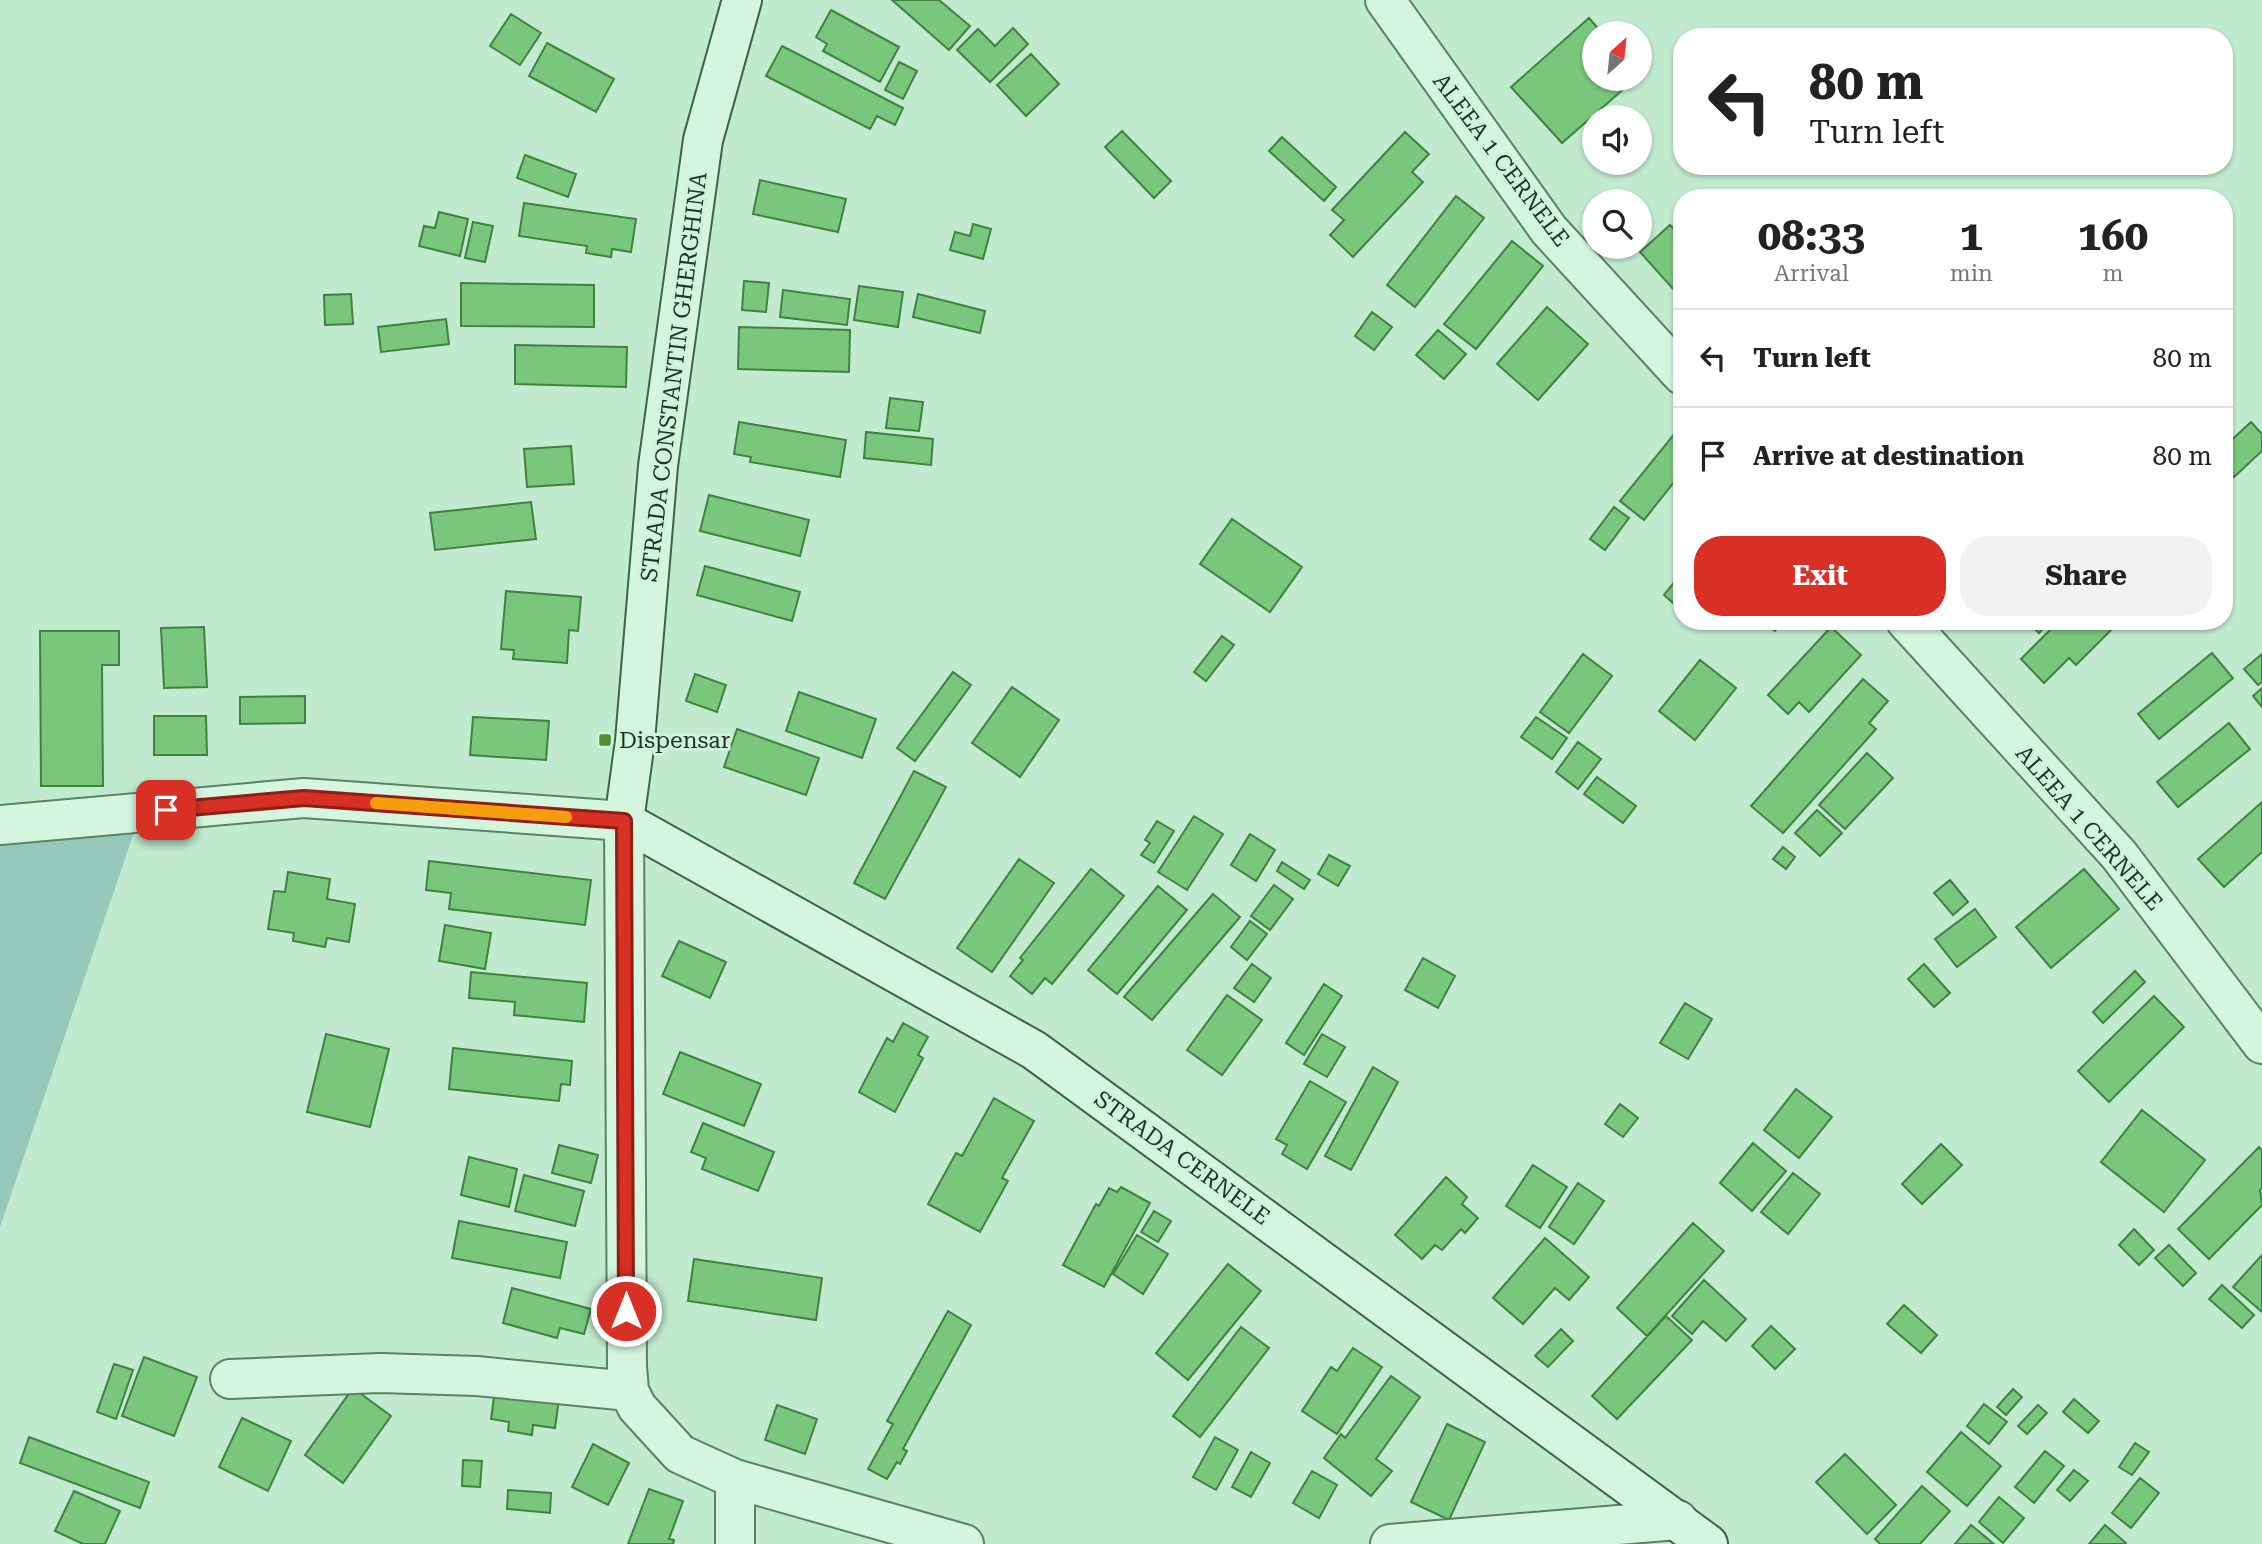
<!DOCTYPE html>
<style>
body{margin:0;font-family:"Roboto Serif",serif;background:#f2f2f2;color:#222;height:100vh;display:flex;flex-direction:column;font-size:26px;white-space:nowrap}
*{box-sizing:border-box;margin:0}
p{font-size:23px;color:#767676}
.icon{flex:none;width:38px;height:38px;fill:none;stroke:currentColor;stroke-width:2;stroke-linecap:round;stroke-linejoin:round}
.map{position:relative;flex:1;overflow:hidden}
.details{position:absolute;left:1673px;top:189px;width:560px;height:441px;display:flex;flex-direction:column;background:#fff;border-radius:28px;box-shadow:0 2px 5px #0004}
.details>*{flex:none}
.top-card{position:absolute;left:1673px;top:28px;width:560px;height:147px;border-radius:28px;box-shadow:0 2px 5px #0004;background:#fff;color:#222;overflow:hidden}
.needle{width:46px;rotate:27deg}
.controls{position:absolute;left:1582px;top:21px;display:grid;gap:14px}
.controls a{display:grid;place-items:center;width:70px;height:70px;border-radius:50%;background:#fff;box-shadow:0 2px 5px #0004;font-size:35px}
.pin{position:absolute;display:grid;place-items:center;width:60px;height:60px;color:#fff;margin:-30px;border-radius:14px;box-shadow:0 4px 10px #0006}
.me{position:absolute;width:77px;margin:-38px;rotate:0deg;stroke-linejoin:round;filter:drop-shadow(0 0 5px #0008)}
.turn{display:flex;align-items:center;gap:24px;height:147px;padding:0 21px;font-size:32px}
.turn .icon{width:91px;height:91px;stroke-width:2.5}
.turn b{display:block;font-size:49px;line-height:60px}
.eta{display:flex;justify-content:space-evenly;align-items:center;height:119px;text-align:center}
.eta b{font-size:42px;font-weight:700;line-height:49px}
.button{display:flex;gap:14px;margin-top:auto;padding:14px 21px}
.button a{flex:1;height:80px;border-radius:28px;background:#d93025;color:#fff;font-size:28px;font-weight:700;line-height:80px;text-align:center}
.button a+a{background:#f2f2f2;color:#222}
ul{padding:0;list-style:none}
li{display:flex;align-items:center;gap:21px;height:98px;padding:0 21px;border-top:2px solid #e0e0e0}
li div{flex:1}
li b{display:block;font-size:26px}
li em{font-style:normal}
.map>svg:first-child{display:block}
.green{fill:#96c8bb}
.building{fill:#79c77c;stroke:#418142;stroke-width:2}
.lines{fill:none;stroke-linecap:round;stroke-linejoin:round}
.street-casing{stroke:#5a8360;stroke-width:42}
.secondary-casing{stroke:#3d6542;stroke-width:42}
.street{stroke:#d4f6df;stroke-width:38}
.secondary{stroke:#d4f6df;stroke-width:38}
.route-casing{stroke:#8d1f18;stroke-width:18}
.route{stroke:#d93025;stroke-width:12}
.slow{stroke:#f59e0b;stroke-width:12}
.poi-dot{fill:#538f2e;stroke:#d0f3dc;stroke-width:2.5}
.labels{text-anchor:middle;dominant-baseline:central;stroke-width:6;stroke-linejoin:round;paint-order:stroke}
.street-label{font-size:23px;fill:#1d3420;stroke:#d0f3dc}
.poi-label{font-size:23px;fill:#1d3420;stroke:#d0f3dc;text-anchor:start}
</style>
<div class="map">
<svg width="2262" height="1544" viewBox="0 0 2262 1544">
<rect width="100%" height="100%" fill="#c1ebcf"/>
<path class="green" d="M134 832 0 1227V836Z"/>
<path class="building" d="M892 0H939L970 26 949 50Z
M831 10 899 47 880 82 823 51 827 44 816 37Z
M511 14 541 33 520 65 490 46Z
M1589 18 1602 33H1594V79H1635L1562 143 1511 87Z
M1013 28 1028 44 990 82 957 50 978 29 995 46Z
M547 43 614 79 596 112 529 76Z
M782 46 903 108 895 125 877 116 870 129 766 76Z
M1031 54 1059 84 1026 116 997 85Z
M899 62 917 71 903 99 885 90Z
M1122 131 1171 181 1154 198 1105 147Z
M1405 132 1429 154 1412 172 1423 182 1353 257 1330 235 1344 220 1332 210Z
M1282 137 1336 187 1324 201 1269 151Z
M525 155 576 174 568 197 517 178Z
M760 180 846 199 838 232 753 214Z
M1456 196 1484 218 1415 307 1387 285Z
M524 203 636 219 631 252 612 249 611 257 586 253 587 246 519 236Z
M439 212 468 219 460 256 419 246 424 226 435 228Z
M473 222 493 226 485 262 465 258Z
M973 224 991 229 983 259 950 250 955 232 970 236Z
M1670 225 1682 238V299L1640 252Z
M1512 241 1543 266 1476 349 1444 324Z
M744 281 769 283 766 312 742 310Z
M461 283 594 285V327L461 326Z
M859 286 903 292 898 327 854 320Z
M783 290 850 299 847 325 780 317Z
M351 294 353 324 325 325 324 295Z
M918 294 985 311 980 333 913 317Z
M1547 307 1588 344 1538 400 1497 364Z
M1372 312 1392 327 1374 350 1355 336Z
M446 319 449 344 381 352 378 327Z
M739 327 850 330 849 372 738 369Z
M1438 330 1466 354 1444 379 1416 355Z
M515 345 627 347 626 387 515 384Z
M890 398 923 402 919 431 886 428Z
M739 422 846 440 840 477 750 462 751 457 734 454Z
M2251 422 2262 434V451L2234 477 2224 467V447Z
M866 432 933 439 931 465 864 458Z
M1675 433 1682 438V472L1644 520 1620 501Z
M571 446 574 484 527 487 524 449Z
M709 495 809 520 800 556 700 531Z
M531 502 536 539 435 550 430 513Z
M1614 507 1629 518 1605 550 1590 539Z
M1232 519 1302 567 1270 612 1200 564Z
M705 566 800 592 792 621 697 595Z
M1680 575 1682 576V611L1664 595Z
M506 591 581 597 578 631 569 630 567 663 513 659 514 650 501 649Z
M1763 621H1783L1775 631Z
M2026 621H2050L2039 633Z
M2059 621H2115L2117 624 2076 665 2069 658 2044 683 2021 659Z
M204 627 207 687 164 688 161 628Z
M1831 627 1861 655 1809 712 1799 702 1788 714 1768 695Z
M40 631H119V665H102L103 786H41Z
M1222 636 1234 645 1206 681 1194 672Z
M2212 653 2233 678 2159 739 2138 714Z
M1583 654 1612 676 1569 733 1540 712Z
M2262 654V682L2258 685 2244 669Z
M1700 660 1736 688 1695 740 1659 711Z
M953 672 971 685 915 761 897 748Z
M695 674 726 685 717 712 686 701Z
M1863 679 1888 701 1869 723 1876 729 1783 833 1751 806Z
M1012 687 1059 720 1020 777 972 743Z
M2262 688V707L2253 696Z
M799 692 876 719 862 758 786 731Z
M305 696V723L240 724V697Z
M154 716H206L207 755H154Z
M473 717 549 721 546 760 470 755Z
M1536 717 1567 738 1552 759 1521 737Z
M2229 723 2250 749 2178 807 2157 782Z
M737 729 819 758 806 795 724 767Z
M1578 742 1601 759 1578 789 1556 772Z
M1867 753 1893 778 1845 829 1819 805Z
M914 771 946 787 885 899 854 883Z
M1597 777 1636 806 1623 823 1584 794Z
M2262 802V852L2224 887 2198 859Z
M1817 810 1842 833 1820 856 1795 833Z
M1194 816 1223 834 1187 890 1158 872Z
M1157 821 1174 831 1154 863 1141 855 1150 843 1145 840Z
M1250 834 1275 850 1256 881 1231 865Z
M1783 847 1795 857 1786 869 1773 859Z
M1329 855 1350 866 1338 886 1318 874Z
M1019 859 1054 883 992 972 957 948Z
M429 861 591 880 585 925 449 909 451 893 426 890Z
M1282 862 1310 880 1304 889 1277 871Z
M1091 869 1124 896 1052 984 1045 978 1032 994 1010 976 1023 960 1020 958Z
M2084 869 2119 909 2051 968 2016 927Z
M288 872 330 879 327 899 355 904 349 942 327 938 325 947 293 941 294 933 268 929 274 891 285 892Z
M1950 880 1968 902 1953 915 1934 893Z
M1274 885 1293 899 1270 930 1251 916Z
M1158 886 1187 910 1117 994 1088 970Z
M1213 894 1240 917 1152 1020 1124 997Z
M1975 909 1996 937 1957 967 1935 939Z
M1250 921 1267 934 1247 960 1231 947Z
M445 925 491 933 485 969 439 961Z
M679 941 726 962 710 998 662 976Z
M1423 958 1455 976 1438 1008 1405 990Z
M1252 964 1271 978 1254 1002 1234 988Z
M1924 964 1950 993 1934 1007 1908 979Z
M2135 971 2145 982 2103 1023 2093 1012Z
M471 972 587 983 584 1022 514 1015 515 1002 469 998Z
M1324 984 1342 996 1304 1055 1286 1043Z
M1227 995 1262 1020 1222 1075 1187 1050Z
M2154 996 2184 1027 2109 1102 2078 1071Z
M1685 1003 1712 1019 1688 1059 1660 1043Z
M903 1023 928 1037 918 1055 923 1058 895 1112 859 1092 887 1038 893 1042Z
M326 1034 389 1049 370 1127 307 1112Z
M1322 1034 1345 1047 1327 1077 1304 1064Z
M453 1048 572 1061 570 1085 561 1084 559 1101 449 1089Z
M680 1052 761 1084 744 1126 663 1094Z
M1373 1067 1398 1082 1351 1170 1325 1156Z
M1310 1081 1346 1102 1307 1169 1282 1154 1287 1145 1276 1139Z
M1796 1089 1832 1117 1799 1158 1764 1130Z
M994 1098 1034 1121 1002 1178 1008 1181 980 1232 928 1204 956 1153 962 1156Z
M1620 1104 1638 1118 1623 1137 1605 1124Z
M2142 1110 2205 1160 2164 1212 2101 1162Z
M703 1123 774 1152 758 1191 702 1169 706 1158 691 1152Z
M1753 1143 1786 1171 1752 1211 1720 1183Z
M1941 1144 1962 1165 1922 1204 1902 1184Z
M559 1145 598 1155 591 1183 552 1173Z
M2259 1147 2262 1151V1188L2260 1190 2262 1205 2209 1259 2178 1229Z
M469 1157 517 1169 509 1207 461 1195Z
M1533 1165 1567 1187 1540 1228 1506 1206Z
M1793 1173 1820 1194 1788 1234 1761 1212Z
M524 1175 584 1191 575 1226 515 1211Z
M1446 1177 1467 1197 1462 1204 1478 1218 1465 1233 1461 1229 1442 1250 1435 1245 1422 1259 1395 1235Z
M1578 1183 1604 1201 1574 1244 1549 1227Z
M1121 1187 1150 1203 1104 1287 1063 1265 1096 1204 1099 1206 1109 1188 1117 1192Z
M1154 1211 1171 1221 1158 1242 1141 1232Z
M459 1221 567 1242 560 1278 452 1258Z
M1693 1223 1724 1251 1647 1336 1617 1308Z
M2134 1229 2154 1250 2139 1265 2119 1245Z
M1137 1235 1168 1254 1143 1294 1113 1274Z
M1545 1238 1589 1277 1569 1300 1555 1288 1523 1324 1493 1298Z
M2169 1245 2196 1273 2183 1286 2155 1258Z
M2262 1255V1312L2233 1287Z
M694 1259 822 1278 816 1320 688 1301Z
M1228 1264 1261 1291 1188 1380 1156 1353Z
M1704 1280 1746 1319 1726 1341 1703 1321 1692 1334 1672 1316Z
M2222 1285 2254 1315 2242 1328 2209 1299Z
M512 1288 591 1309 584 1334 560 1328 557 1338 503 1323Z
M1904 1305 1937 1335 1921 1353 1887 1324Z
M948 1311 971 1325 903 1449 907 1451 900 1464 897 1462 887 1479 868 1469 893 1424 887 1421Z
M1666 1316 1692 1340 1617 1419 1592 1396Z
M1771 1326 1795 1349 1775 1369 1752 1346Z
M1241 1327 1269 1348 1200 1437 1173 1416Z
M1561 1329 1573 1341 1548 1367 1535 1356Z
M1353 1348 1382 1367 1337 1434 1302 1411 1331 1367 1337 1371Z
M144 1357 197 1377 174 1436 122 1416Z
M114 1364 133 1370 116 1419 97 1412Z
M1391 1376 1420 1397 1376 1459 1392 1471 1371 1496 1324 1458 1341 1434 1345 1438Z
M353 1388 391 1416 343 1483 305 1455Z
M2013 1389 2022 1397 2006 1415 1997 1407Z
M495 1390 559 1399 555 1428 533 1425 532 1435 508 1431 509 1422 491 1419Z
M2074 1399 2099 1421 2088 1433 2063 1412Z
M1984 1404 2007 1422 1989 1444 1967 1426Z
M777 1405 817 1419 805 1454 765 1440Z
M2038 1405 2047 1413 2027 1434 2018 1426Z
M242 1418 291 1441 268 1491 219 1467Z
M1447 1424 1485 1442 1449 1520 1411 1502Z
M1961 1432 2001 1466 1967 1506 1927 1472Z
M29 1437 149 1482 140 1508 20 1463Z
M1215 1437 1238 1450 1216 1490 1193 1477Z
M2135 1443 2149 1452 2132 1475 2119 1467Z
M593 1444 629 1463 608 1505 572 1487Z
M2045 1451 2064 1466 2034 1503 2015 1487Z
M1251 1452 1270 1463 1251 1497 1232 1487Z
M1845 1454 1896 1505 1867 1534 1816 1482Z
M463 1460 482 1461 480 1487 462 1486Z
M2074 1470 2088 1481 2070 1501 2057 1490Z
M1312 1471 1337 1485 1319 1518 1293 1503Z
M2140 1478 2159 1493 2131 1528 2112 1513Z
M1922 1486 1950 1511 1920 1544H1880L1875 1539Z
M649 1489 683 1501 669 1539 674 1540 673 1544H628Z
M508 1490 551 1493 550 1513 507 1509Z
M74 1491 120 1511 105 1544H83L55 1531Z
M1999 1497 2024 1518 2003 1543 1979 1522Z
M1971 1525 1994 1544H1955Z
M2105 1525 2126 1543 2125 1544H2089Z"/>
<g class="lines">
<defs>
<path id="street" d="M1385 0 1549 230 1682 375
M1906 621 2119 855 2262 1044
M0 825 304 798 624 821 627 1366 629 1391 637 1407 680 1454 735 1479V1544
M230 1379 380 1373 477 1376 629 1391
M735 1479 964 1544
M1390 1544 1678 1520"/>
<path id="secondary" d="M742 0 703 140 658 466 635 741 624 821 1034 1050 1708 1544"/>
</defs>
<use href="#street" class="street-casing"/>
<use href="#secondary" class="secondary-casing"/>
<use href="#street" class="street"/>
<use href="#secondary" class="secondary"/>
</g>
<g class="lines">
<defs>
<path id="route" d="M166 810 304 798 624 821 626 1311"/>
</defs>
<use href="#route" class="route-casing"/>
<use href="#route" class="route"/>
<path class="slow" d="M376 803 566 817"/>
</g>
<rect class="poi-dot" x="598" y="733" width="14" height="14" rx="3.5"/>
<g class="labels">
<g class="street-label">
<text transform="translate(1501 160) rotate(53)">ALEEA 1 CERNELE</text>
<text transform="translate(674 377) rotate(-83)">STRADA CONSTANTIN GHERGHINA</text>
<text transform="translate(2089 828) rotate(49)">ALEEA 1 CERNELE</text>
<text transform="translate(1182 1158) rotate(36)">STRADA CERNELE</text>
</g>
<g class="poi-label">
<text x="619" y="740">Dispensar</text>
</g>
</g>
</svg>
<div class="controls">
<a><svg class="needle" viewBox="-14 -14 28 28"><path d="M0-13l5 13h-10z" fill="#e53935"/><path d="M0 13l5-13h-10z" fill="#767676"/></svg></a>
<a><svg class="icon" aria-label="sound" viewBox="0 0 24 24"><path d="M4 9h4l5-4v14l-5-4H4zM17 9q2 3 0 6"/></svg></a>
<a><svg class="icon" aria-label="search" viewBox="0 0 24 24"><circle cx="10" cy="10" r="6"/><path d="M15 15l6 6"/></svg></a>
</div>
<div class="pin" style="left:166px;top:810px;background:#d93025"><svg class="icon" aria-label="arrive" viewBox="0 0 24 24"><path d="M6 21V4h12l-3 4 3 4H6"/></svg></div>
<svg class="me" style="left:626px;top:1311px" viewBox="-20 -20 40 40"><circle r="17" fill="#d93025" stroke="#fff" stroke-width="3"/><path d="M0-11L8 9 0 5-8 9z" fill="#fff"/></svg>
<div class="top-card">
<div class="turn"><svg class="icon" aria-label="left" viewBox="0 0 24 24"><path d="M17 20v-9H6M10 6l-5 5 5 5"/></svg><div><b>80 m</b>Turn left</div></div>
</div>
<section class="details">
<div class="eta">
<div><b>08:33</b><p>Arrival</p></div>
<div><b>1</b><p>min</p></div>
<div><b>160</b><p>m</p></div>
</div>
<ul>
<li><svg class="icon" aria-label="left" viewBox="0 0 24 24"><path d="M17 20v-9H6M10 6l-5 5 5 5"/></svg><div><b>Turn left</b></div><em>80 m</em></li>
<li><svg class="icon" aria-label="arrive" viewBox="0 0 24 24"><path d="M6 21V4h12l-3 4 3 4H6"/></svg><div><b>Arrive at destination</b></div><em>80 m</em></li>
</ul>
<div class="button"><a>Exit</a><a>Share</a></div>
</section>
</div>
